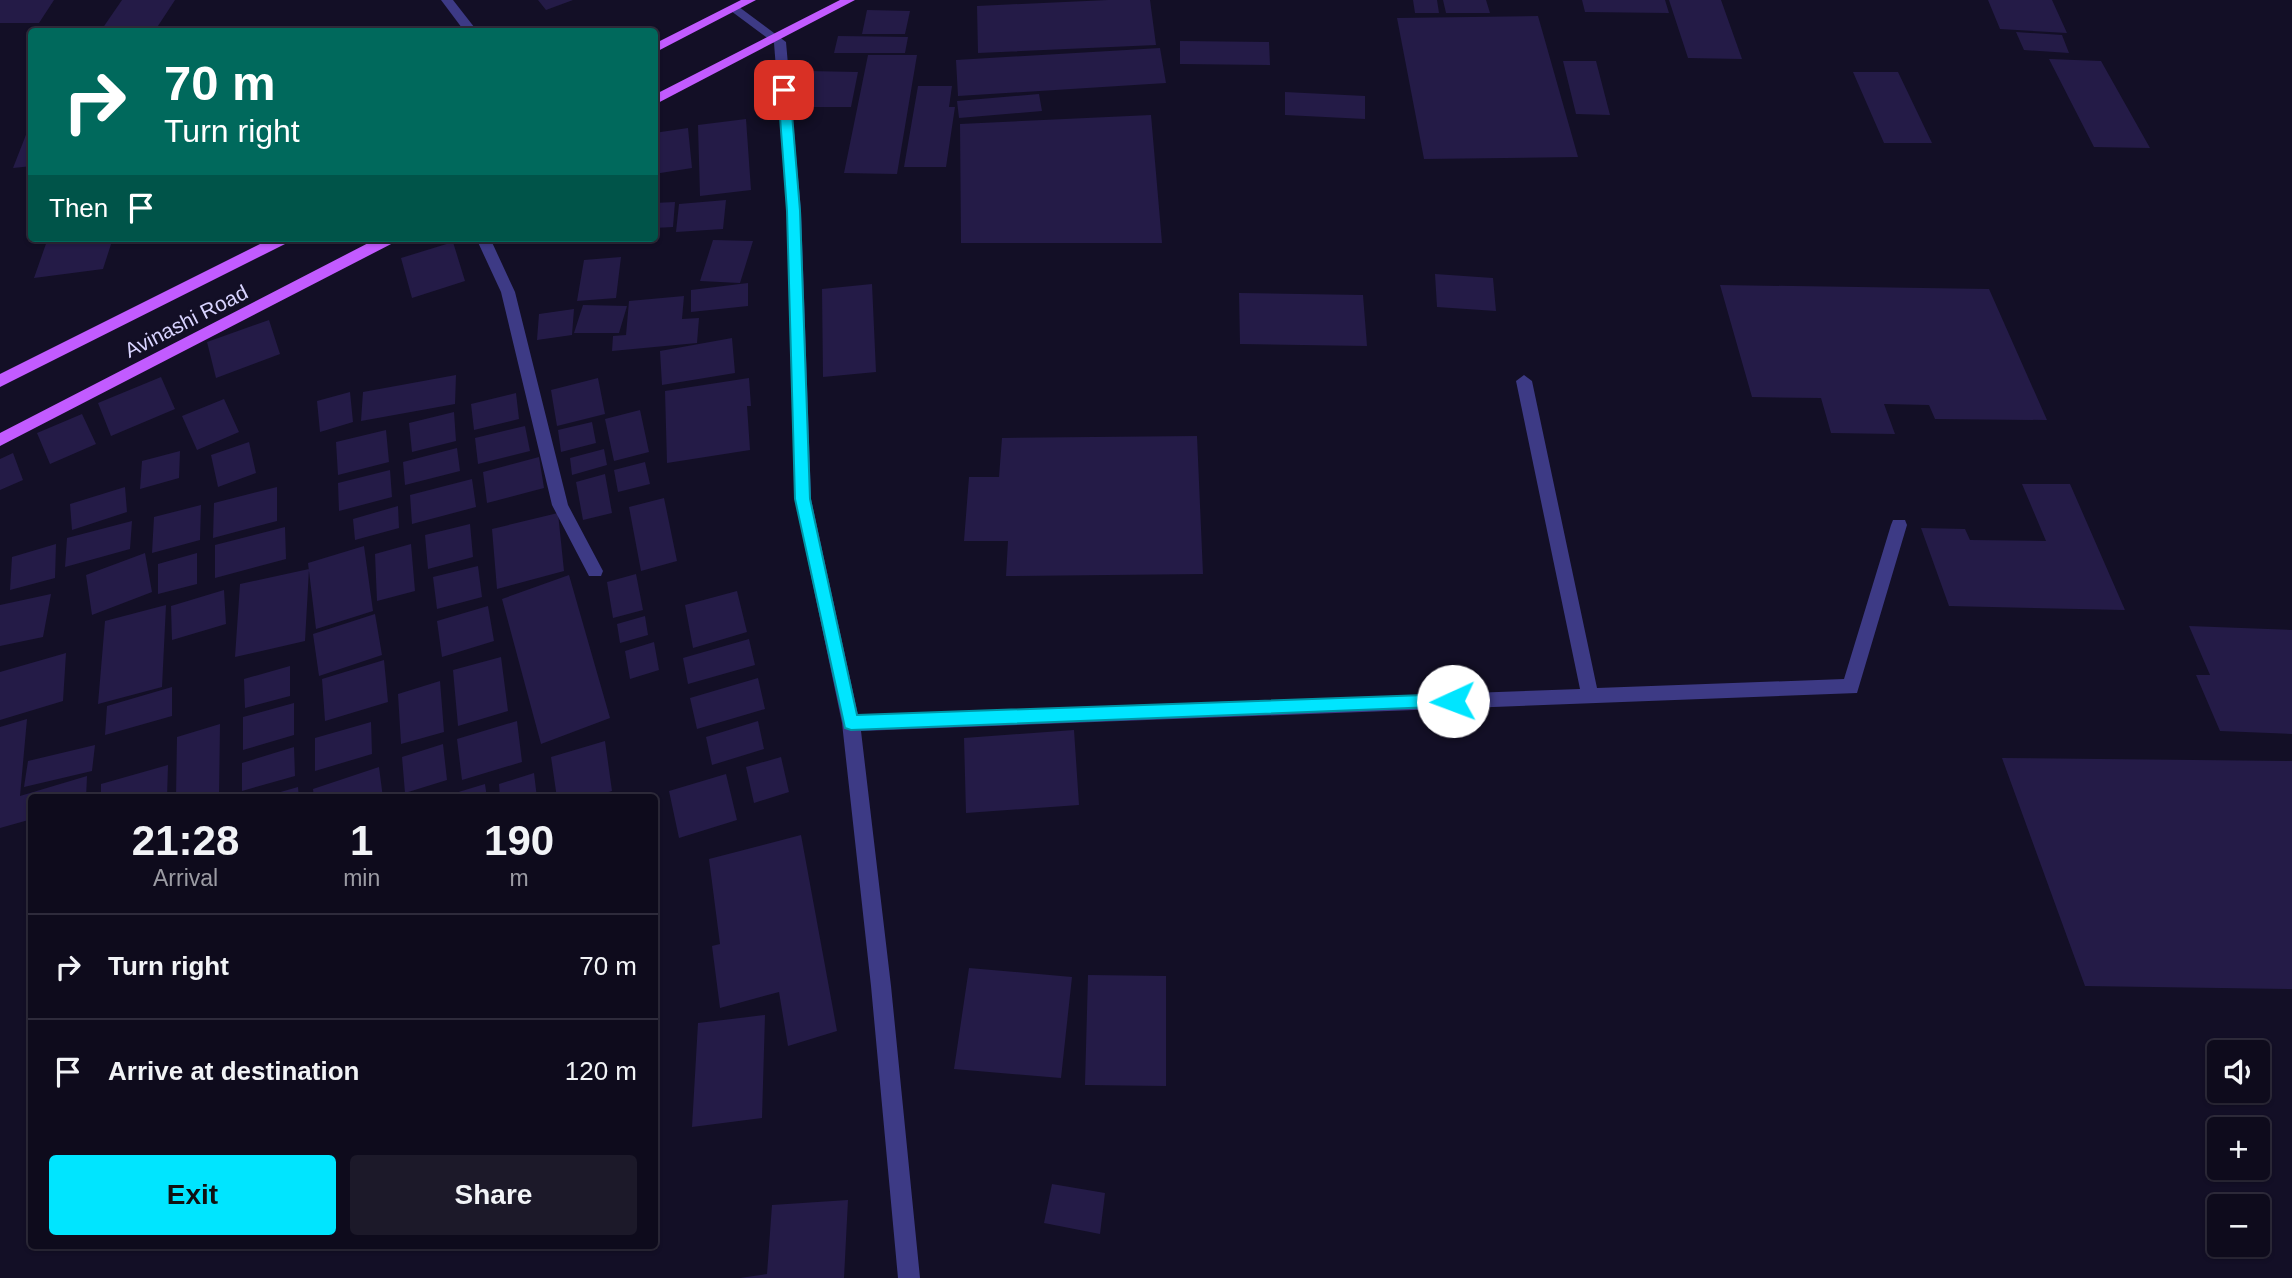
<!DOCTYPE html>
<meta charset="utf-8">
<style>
body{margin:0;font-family:Helvetica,sans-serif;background:#1c1929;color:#f1f3f6;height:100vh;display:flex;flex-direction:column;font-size:26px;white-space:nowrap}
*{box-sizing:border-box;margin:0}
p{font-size:23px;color:#9b9ba3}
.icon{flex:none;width:38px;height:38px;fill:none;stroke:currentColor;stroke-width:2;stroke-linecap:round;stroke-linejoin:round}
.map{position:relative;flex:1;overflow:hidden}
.panel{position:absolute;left:28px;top:794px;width:630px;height:455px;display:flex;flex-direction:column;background:#0e0b1c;border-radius:7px;box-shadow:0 2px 5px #0004,0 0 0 2px #2e2b3b}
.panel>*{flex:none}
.top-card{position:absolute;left:28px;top:28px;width:630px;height:214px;border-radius:7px;box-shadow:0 2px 5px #0004,0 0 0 2px #2e2b3b;background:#00695c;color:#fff;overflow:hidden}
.fabs{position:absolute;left:2207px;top:1040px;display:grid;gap:14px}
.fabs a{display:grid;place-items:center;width:63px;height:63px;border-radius:7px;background:#0e0b1c;box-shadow:0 2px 5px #0004,0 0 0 2px #2e2b3b;font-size:35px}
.pin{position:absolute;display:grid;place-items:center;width:60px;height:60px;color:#fff;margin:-30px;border-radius:14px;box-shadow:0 4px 10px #0006}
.me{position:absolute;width:77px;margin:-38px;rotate:268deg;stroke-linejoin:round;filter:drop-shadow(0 0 5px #0008)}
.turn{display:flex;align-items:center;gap:24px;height:147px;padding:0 21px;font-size:32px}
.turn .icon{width:91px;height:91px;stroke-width:2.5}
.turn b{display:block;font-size:49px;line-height:60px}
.then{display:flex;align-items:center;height:66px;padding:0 21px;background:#0003;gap:14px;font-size:26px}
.eta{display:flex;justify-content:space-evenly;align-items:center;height:119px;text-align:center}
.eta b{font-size:42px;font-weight:700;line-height:49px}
.action{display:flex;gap:14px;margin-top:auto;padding:14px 21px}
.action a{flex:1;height:80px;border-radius:7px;background:#00e5ff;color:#111;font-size:28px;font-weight:700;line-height:80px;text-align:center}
.action a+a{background:#1c1929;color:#f1f3f6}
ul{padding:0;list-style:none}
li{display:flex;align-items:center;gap:21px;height:105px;padding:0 21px;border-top:2px solid #2e2b3b}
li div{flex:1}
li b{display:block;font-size:26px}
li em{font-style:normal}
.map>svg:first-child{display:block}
.building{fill:#241b47}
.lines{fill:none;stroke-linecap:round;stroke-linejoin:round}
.minor{fill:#3d3a85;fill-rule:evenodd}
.major{fill:#c25bff;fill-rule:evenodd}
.route{fill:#00e5ff;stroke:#0095a6;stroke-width:2}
.labels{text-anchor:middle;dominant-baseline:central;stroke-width:5;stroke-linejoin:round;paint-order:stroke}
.street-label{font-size:21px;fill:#d9d4ff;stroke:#130f26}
</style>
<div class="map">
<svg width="2292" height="1278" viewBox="0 0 2292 1278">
<rect width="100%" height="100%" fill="#130f26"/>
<path class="building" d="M0 0H54L39 23H0Z
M122 0H175L154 32H100Z
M538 0H573L546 10Z
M1108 0H1150L1156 45 978 53 977 6Z
M1413 0H1437L1439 13H1415Z
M1443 0H1486L1490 13H1446Z
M1582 0H1665L1669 13 1585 12Z
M1669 0H1721L1742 59 1688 58Z
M1988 0H2052L2067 33 2000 29Z
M867 10 910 11 905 34H862Z
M1538 16 1578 157 1424 159 1397 18Z
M2016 32 2062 35 2069 53 2024 50Z
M838 36 908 37 905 53H834Z
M1180 41 1269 42 1270 65 1180 64Z
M1160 48 1166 83 958 96 956 60Z
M868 55H917L897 174 844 173Z
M2049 59 2101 61 2150 148 2094 147Z
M1563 61H1596L1610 115 1576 114Z
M807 71 858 72 851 107H799Z
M1853 72H1898L1932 143H1884Z
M918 86H952L949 107H955L946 167H904Z
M1285 92 1365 96V119L1285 115Z
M1039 94 1042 111 959 118 957 101Z
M1151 115 1162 243H961L960 124Z
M746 119 751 190 700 196 698 125Z
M31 122 32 166 13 168Z
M688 128 692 168 654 174V133Z
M726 200 723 229 676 232 679 204Z
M675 202 673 227 654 228V203Z
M48 238H113L103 269 34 278Z
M713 240 753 241 740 283 700 281Z
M453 242 465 281 412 298 401 258Z
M621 257 616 298 577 301 584 260Z
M1435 274 1493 278 1496 311 1437 307Z
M748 283V306L691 312V290Z
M872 284 876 372 823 377 822 289Z
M1720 285 1989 289 2047 420 1935 419 1929 405 1884 404 1895 434 1831 433 1821 398 1752 397Z
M1239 293 1363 295 1367 346 1240 344Z
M684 296 682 319 699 318 697 343 612 351 613 336 626 335 629 301Z
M583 305 627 306 619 333H574Z
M574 309 572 335 537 340 539 314Z
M269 320 280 354 216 378 207 342Z
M732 338 735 373 662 385 660 351Z
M456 375 455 404 361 421 363 392Z
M161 377 175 409 111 436 98 403Z
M598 378 605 414 557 426 551 390Z
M749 378 751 406H747L750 450 667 463 665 391Z
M350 392 353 422 320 432 317 401Z
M516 393 519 419 474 430 471 404Z
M224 399 239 432 197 450 182 416Z
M640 410 649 452 614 461 605 419Z
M454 412 456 441 412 452 409 423Z
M82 414 96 444 50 464 37 433Z
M592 422 596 443 561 452 558 430Z
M525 426 530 451 478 464 475 438Z
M386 430 389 462 338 475 336 442Z
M1197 436 1203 574 1006 576 1008 541H964L969 477H999L1002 438Z
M249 442 256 473 218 487 211 455Z
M457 448 460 471 405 485 403 462Z
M604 449 607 465 572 475 570 458Z
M180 451 179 478 140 489 142 461Z
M13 453 23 480 0 490V459Z
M539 457 544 488 487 503 483 472Z
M645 462 650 484 618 492 614 470Z
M390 470 392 497 339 511 338 483Z
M605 474 612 513 583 520 576 482Z
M472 479 476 507 412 524 410 495Z
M2022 484H2070L2125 610 1949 606 1921 528 1965 529 1970 540 2046 541Z
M125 487 127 512 72 530 70 504Z
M277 487V521L213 538 214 503Z
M664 498 677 561 641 571 629 507Z
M201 505 200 540 152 553 154 517Z
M398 506 399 528 355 540 353 519Z
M558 513 564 571 497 589 492 529Z
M132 521 130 549 65 567 67 538Z
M470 524 473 557 428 569 425 535Z
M285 527 286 559 215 578V545Z
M56 544 55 578 10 590 12 557Z
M411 544 415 591 377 601 375 554Z
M364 546 373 611 316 629 308 563Z
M145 553 152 592 92 615 86 575Z
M197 553V584L158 594V564Z
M478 566 482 597 437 609 433 577Z
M309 569 305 641 235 657 240 584Z
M636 574 643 610 613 618 607 582Z
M569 575 610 718 541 744 502 599Z
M224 590 226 624 172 640 171 606Z
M737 591 747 632 693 648 685 605Z
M51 594 43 637 0 646V605Z
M166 605 162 687 98 704 105 621Z
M488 606 494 641 442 657 437 621Z
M375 614 382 655 319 676 313 634Z
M645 616 648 635 620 643 617 624Z
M2189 626 2292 630V734L2220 731 2196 675H2210Z
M749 639 755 665 688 684 683 658Z
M654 642 659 670 630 679 625 651Z
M66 653 63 701 0 720V672Z
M501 657 508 711 458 726 453 670Z
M384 660 388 702 325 721 322 679Z
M290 666V696L245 708 244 679Z
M758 678 765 709 697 729 690 698Z
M440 681 444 732 401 744 398 694Z
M172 687V716L105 735 107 706Z
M294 703V735L243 750V717Z
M27 719 20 796 87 776 86 798H32V819L0 828V727Z
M517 721 522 762 462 780 457 739Z
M758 721 764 749 712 765 706 737Z
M371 722 372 754 315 771V738Z
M220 724 219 797 176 798 177 737Z
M1074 730 1079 805 966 813 964 738Z
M605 741 612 791 589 798H557L551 757Z
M443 744 447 780 405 793 402 757Z
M95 745 92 771 24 787 28 761Z
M294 747 295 776 242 791V763Z
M781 757 789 792 754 803 746 767Z
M2002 758 2292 761V989L2085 986Z
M168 765 167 798H101V784Z
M379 767 383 798H314L313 789Z
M534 773 537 798H500L499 784Z
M726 774 737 820 679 838 669 791Z
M485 784 487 798H442V797Z
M298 787 299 798H263V797Z
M801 835 837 1031 788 1046 779 992 720 1008 712 946 720 944 709 859Z
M969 968 1072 977 1061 1078 954 1069Z
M1088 975 1166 976V1086L1085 1085Z
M765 1015 762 1118 692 1127 698 1023Z
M1052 1184 1105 1193 1100 1234 1044 1223Z
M848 1200 844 1278H740L767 1274 772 1205Z"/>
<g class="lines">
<path class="minor" d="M441 0H453L478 32H465Z
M735 4 786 42 801 211 811 499 858 715 1580 689 1516 381 1524 375 1532 381 1597 688 1844 679 1891 525 1893 520H1905L1907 525 1857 693 861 731 891 986 920 1278H898L871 986 842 723 795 499 787 211 774 43 731 11 729 8Z
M476 238H490L515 292 568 505 603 571 601 576H589L552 505 501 292Z"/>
<path class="major" d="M741 0H756L654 53V44Z
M840 0H855L654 105V95Z
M272 238H291L289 242 0 387V374Z
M378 238H397L395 242 0 446V433Z"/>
</g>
<path class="route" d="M784 86 790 90 800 211 810 499 857 715 1453 694 1459 696 1461 701 1459 706 851 730 845 728 795 499 787 211 778 90Z"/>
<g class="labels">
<g class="street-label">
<text transform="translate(186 321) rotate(-27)">Avinashi Road</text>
</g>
</g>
</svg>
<div class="fabs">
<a><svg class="icon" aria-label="sound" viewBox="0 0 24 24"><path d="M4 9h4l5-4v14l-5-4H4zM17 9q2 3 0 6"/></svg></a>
<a>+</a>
<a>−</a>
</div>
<div class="pin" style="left:784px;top:90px;background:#d93025"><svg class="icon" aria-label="arrive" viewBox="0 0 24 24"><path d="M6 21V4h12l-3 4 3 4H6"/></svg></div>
<svg class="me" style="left:1453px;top:701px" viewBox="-20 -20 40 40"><circle r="19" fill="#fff"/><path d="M0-13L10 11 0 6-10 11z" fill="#00e5ff"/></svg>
<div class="top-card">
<div class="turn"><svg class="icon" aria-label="right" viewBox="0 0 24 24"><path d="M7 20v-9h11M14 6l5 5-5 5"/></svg><div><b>70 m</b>Turn right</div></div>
<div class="then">Then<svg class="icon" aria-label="arrive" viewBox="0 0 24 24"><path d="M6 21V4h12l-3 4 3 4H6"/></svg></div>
</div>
<section class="panel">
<div class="eta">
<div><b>21:28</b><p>Arrival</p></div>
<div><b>1</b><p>min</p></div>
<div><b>190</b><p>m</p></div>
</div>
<ul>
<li><svg class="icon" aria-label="right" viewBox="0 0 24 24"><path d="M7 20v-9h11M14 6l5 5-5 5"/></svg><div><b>Turn right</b></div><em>70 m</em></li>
<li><svg class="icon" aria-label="arrive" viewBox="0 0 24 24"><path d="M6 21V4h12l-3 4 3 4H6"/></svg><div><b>Arrive at destination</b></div><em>120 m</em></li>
</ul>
<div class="action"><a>Exit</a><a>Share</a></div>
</section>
</div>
